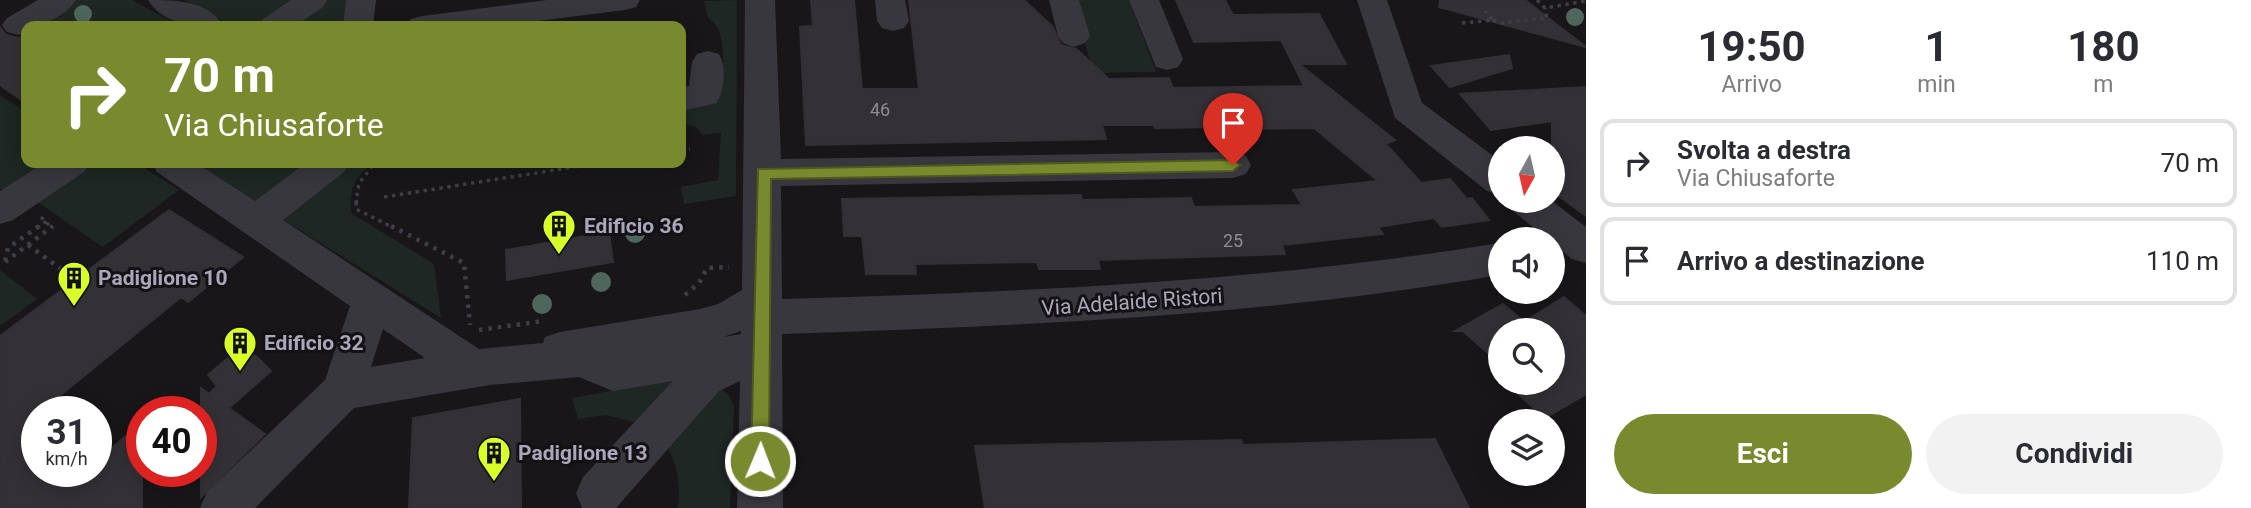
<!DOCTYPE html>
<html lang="it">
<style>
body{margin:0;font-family:Roboto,sans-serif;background:#f2f2f3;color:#2b2b33;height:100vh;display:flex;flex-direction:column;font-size:26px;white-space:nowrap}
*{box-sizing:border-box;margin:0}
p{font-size:23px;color:#7c7c81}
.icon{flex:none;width:38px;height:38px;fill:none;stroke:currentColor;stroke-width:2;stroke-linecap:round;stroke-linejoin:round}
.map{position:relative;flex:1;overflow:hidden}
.details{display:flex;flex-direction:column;background:#fff;width:665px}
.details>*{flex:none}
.guide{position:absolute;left:21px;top:21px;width:665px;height:147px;border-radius:14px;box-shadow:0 4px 18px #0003;background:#798a2e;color:#fff;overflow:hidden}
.needle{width:46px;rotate:188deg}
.fabs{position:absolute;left:1488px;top:136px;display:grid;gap:14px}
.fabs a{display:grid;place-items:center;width:77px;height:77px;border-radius:50%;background:#fff;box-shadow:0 4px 18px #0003;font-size:35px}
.speed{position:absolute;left:21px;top:396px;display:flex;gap:14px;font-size:35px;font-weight:700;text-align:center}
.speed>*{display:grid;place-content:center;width:91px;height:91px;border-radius:50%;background:#fff;box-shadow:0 4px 18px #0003;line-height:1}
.speed small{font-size:18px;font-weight:400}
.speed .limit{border:10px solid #d22;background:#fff;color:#111}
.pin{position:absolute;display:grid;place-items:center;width:60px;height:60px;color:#fff;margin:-72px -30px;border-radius:50% 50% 50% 0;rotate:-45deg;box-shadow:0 0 7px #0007}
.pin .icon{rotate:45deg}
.me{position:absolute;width:77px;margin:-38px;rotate:1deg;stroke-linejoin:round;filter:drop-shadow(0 0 5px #0008)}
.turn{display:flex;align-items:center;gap:24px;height:147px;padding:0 28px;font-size:32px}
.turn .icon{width:91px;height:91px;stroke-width:2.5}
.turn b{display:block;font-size:49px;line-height:60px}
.eta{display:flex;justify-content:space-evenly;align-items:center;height:119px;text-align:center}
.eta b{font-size:42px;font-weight:700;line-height:49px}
.cta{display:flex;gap:14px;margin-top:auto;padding:14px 28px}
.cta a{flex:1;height:80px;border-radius:42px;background:#798a2e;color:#fff;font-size:28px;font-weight:700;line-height:80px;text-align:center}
.cta a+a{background:#f2f2f3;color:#2b2b33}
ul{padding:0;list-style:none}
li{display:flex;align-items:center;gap:21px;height:88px;margin:0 14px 10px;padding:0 14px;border:4px solid #e1e1e2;border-radius:14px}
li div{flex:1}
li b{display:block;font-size:26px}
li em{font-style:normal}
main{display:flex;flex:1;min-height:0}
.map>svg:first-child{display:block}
.green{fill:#1e2723}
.building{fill:#333135;stroke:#333035;stroke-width:2}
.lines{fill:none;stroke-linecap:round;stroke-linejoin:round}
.path-far1{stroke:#3f3d45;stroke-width:3.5;stroke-dasharray:3.5 4.5;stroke-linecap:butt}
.path{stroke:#3f3d45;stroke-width:4.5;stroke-dasharray:3.5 6;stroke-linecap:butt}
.minor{fill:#39373e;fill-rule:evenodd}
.tree{fill:#4f665d}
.route{fill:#798a2e;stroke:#4f5a1e;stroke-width:2}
.labels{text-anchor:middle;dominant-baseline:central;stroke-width:6;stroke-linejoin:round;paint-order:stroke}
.number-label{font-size:18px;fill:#8d8a99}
.poi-label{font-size:21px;font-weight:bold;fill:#aba7ba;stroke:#131114;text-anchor:start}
.street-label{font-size:21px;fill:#aba7ba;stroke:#131114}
</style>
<main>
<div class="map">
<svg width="1586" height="508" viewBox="0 0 1586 508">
<rect width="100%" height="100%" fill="#181619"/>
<path class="green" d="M73 0H132L180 26H34L31 24Z
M184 0H300L262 26H232Z
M322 0H351L349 26H285Z
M737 0 736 196 684 204 681 187 718 180 721 133 702 135 697 128 681 122V108C697 106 717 102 723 84 722 64 728 29 708 18L704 1Z
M1071 0H1129L1156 72 1094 73Z
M0 95 26 112V163H52L7 193 0 188Z
M86 163H137L179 190 103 247 33 199Z
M192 163H371V166C352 177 350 193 351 213L434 264 441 318Z
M0 270 37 299 0 326Z
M676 379 639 423 606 415 578 419 572 398Z
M716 385 728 394 734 406 730 508H678C681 481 677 461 662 438Z"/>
<path class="building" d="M811 0H854L862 89H919L909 0H1024L1053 27 1061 45 1076 49 1109 79 1169 78 1173 88 1304 86 1281 40 1194 42 1176 0H1225L1233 15 1319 14 1346 64H1299L1395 140 1386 144 1421 183 1450 179 1467 199 1472 198 1489 220 1442 227 1434 218 1378 227 1383 234 1282 245 1285 254 1098 260 1100 269H1039L1037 262 915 264 916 274H866L862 236H844L842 199 1081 195 1082 200 1191 198 1194 207 1302 205 1293 190 1378 181 1314 128 1219 129 1217 127 1155 128 1154 125H1102L1106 139 806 145 800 27 813 26Z
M1440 0H1525L1586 47 1439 7Z
M0 27 6 35 17 38 26 36V103L0 85Z
M1509 55 1512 68 1450 87 1431 66Z
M1586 87V216L1552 191V121L1491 130 1460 94Z
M169 210 243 257 188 302 181 297 41 411H37V471L96 472V462L142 422V508H0V336Z
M609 232 613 262 507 280 506 250Z
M1564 297 1586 316V394L1545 418 1518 394 1535 383H1552V331H1500V364L1463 331H1455L1503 304 1524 322Z
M240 348 257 357 271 371 229 408 265 434 201 497V388L209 394 217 386 208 375Z
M520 399 521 508H409L413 418Z
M1435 439 1469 508H985L975 446 1241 440 1243 445Z"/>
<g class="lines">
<path class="path-far1" d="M1537 0 1545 8 1586 1
M1493 20 1501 23 1547 18 1545 8
M1462 23 1493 20 1483 9
M681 150 690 149
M384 197 600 163
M358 201 356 202 359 183 375 163
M356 202V209L394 228
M41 217 52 228
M37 228 47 221"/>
<path class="path" d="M391 226 464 263 470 325
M28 245 76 280
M5 261 8 248 39 226
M5 262 53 226
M685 295 699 283 707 268 729 267
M479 330 543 321"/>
<path class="minor" d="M38 0H76C67 15 43 26 26 26V33L18 35 7 32 2 25 7 18Z
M148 0C175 0 207 0 224 26 197 27 164 26 148 0Z
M291 0H327L323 7 295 26H259L263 19Z
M346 0H376L373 26H343Z
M547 0H640L636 7 625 10 499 26H406L411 19 422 16Z
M745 0H775L781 159 1233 152 1246 156 1251 165 1246 174 1233 178 781 186 782 299C1023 292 1262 282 1500 243V275C1261 316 1024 326 782 334L783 508H737L740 381 719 391 616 508H582L576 493 583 477 673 381 613 391 579 377 490 385 354 408 255 508H200L207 492 325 380 350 306 157 172 152 163H196L255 201 306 163H349L344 172 283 220 479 349 543 343 545 337 560 332 700 309 718 304 742 290ZM383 329 425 358 371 367ZM741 331V334L723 337Z
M875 0H905L909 21 904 28 893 31 882 28 877 21Z
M1049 0H1079L1090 36 1085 43 1074 47 1063 43 1058 36Z
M1129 0H1159L1183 59 1178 67 1167 70 1156 67Z
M1357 0H1387L1422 103 1500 161V195L1487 191 1395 118Z
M708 51 719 54C727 67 724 90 717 103L681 111V87L689 86 692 62 697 54Z
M44 163H89L84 172 13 220 0 224V191Z
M1508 201H1552L1586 227V263L1572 259 1552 243V240H1549L1513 211Z"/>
</g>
<g class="tree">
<circle cx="83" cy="14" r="9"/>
<circle cx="1575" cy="17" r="9"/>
<circle cx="635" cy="233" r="10"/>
<circle cx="601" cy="282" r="10"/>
<circle cx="542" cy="304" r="10"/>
</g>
<path class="route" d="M1233 160 1240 165 1233 171 771 179 769 461 766 468 760 470 753 468 751 461 758 169Z"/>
<defs>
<symbol id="building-pin" viewBox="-11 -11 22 30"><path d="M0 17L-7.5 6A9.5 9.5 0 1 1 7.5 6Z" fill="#d9ff28" stroke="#131114"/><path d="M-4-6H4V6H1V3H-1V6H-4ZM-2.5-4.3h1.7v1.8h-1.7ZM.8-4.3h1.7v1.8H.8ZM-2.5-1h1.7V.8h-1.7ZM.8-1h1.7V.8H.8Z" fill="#111"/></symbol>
</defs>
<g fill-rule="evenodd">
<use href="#building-pin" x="540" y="207" width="38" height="52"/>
<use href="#building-pin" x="55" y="259" width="38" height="52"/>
<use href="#building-pin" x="221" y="324" width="38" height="52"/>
<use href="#building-pin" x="475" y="434" width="38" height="52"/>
</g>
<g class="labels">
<g class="number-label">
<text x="880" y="109">46</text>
<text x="1233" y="240">25</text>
</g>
<g class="poi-label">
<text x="584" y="226">Edificio 36</text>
<text x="98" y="278">Padiglione 10</text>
<text x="264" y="343">Edificio 32</text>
<text x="518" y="453">Padiglione 13</text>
</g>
<g class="street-label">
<text transform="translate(1132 302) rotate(-4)">Via Adelaide Ristori</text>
</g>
</g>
</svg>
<div class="fabs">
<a><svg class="needle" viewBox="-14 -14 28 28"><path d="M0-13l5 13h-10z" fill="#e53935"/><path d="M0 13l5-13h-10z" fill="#7c7c81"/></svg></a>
<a><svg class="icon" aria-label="sound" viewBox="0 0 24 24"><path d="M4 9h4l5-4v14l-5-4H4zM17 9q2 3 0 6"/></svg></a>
<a><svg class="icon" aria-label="search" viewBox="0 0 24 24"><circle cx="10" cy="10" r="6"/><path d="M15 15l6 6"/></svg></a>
<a><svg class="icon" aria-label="layers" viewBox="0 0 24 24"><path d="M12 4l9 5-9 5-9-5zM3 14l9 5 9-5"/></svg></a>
</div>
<div class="speed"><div>31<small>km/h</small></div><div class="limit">40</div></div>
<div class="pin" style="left:1233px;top:165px;background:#d93025"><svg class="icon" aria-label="arrive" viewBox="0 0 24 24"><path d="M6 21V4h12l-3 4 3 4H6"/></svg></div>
<svg class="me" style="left:760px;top:461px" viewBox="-20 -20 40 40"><circle r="17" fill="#798a2e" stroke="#fff" stroke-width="3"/><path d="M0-11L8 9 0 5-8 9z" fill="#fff"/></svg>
<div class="guide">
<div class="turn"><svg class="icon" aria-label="right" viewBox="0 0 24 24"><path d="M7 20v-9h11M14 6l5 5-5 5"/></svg><div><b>70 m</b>Via Chiusaforte</div></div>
</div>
</div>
<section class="details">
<div class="eta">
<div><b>19:50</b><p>Arrivo</p></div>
<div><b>1</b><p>min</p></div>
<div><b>180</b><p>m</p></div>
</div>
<ul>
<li><svg class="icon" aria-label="right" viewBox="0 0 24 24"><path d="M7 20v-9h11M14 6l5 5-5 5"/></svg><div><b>Svolta a destra</b><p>Via Chiusaforte</p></div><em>70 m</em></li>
<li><svg class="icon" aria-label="arrive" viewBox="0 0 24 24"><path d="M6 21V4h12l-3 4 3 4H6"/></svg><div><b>Arrivo a destinazione</b></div><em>110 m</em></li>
</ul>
<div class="cta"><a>Esci</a><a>Condividi</a></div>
</section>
</main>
